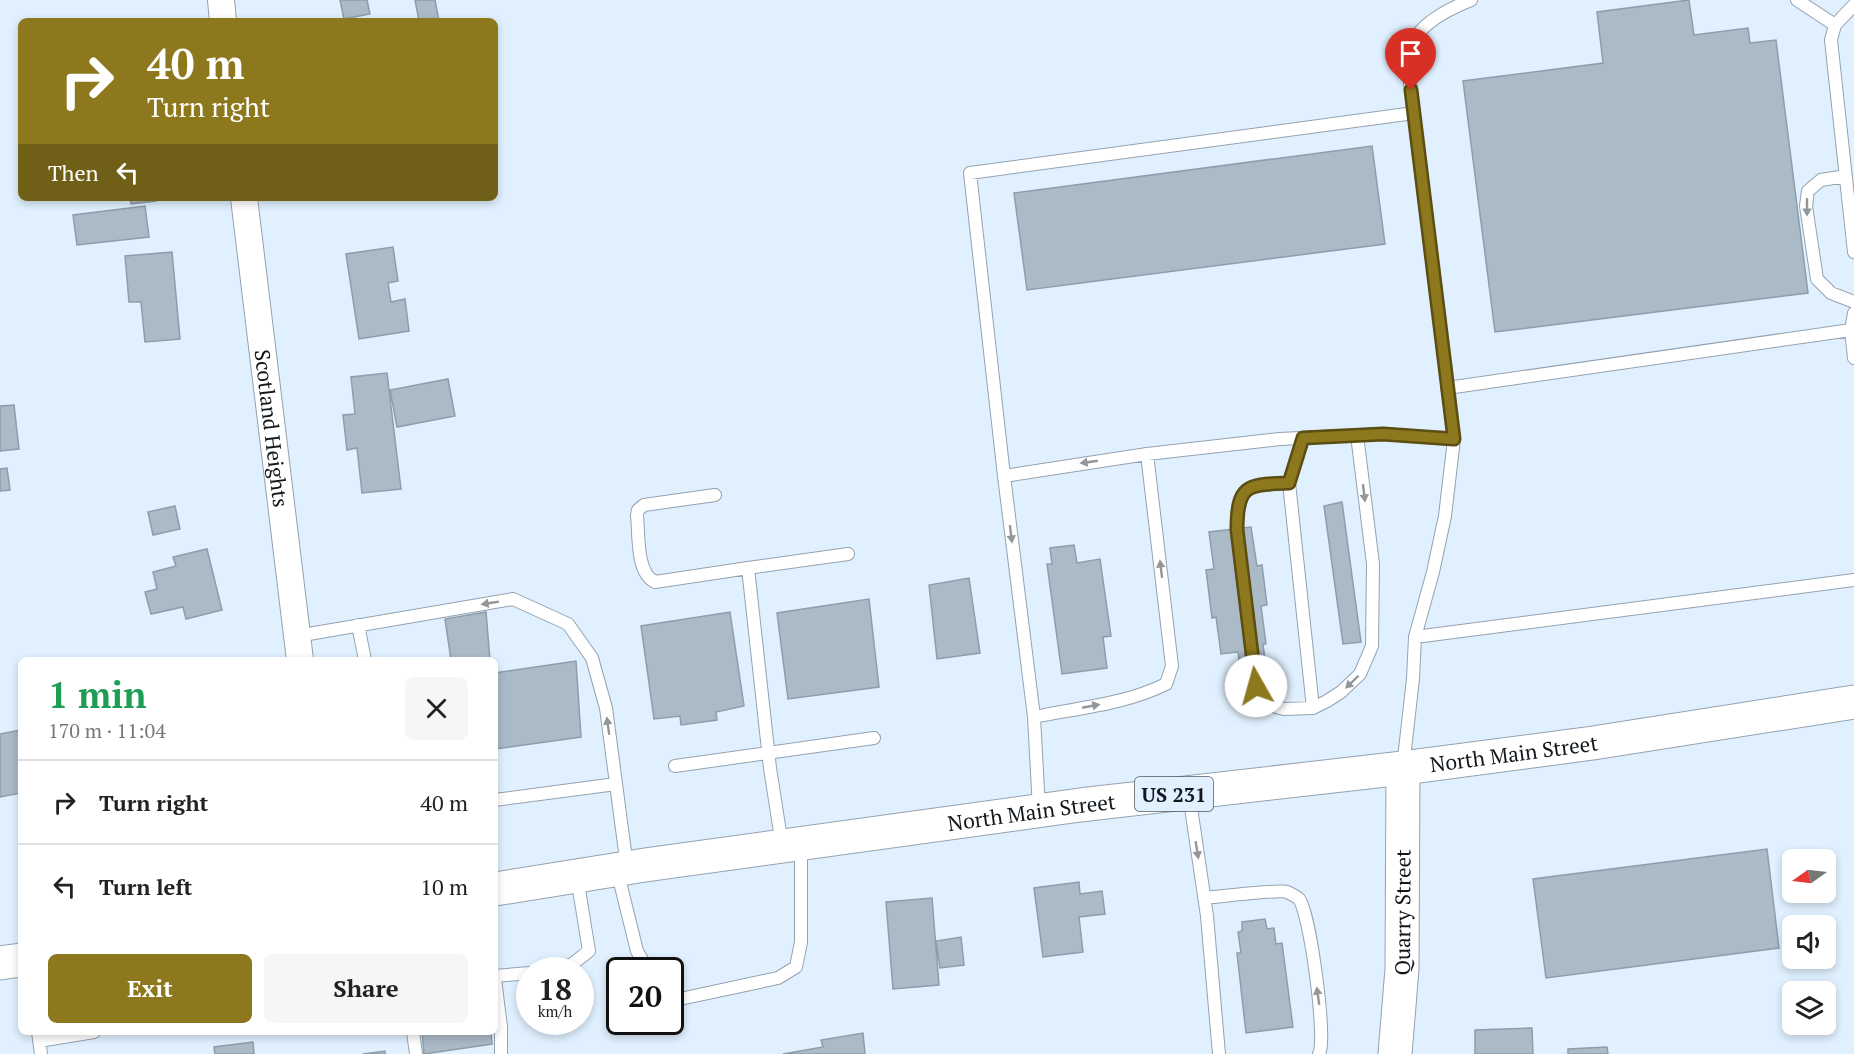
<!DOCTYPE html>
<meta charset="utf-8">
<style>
body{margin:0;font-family:"PT Serif",serif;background:#f6f6f6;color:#222;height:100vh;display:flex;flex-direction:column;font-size:22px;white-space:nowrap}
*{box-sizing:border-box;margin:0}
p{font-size:20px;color:#767676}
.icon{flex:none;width:33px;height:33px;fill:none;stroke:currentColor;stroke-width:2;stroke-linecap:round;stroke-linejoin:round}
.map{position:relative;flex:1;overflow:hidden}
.drawer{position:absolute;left:18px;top:657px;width:480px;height:378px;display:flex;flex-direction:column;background:#fff;border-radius:9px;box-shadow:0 3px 9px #0003}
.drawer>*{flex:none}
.banner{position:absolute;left:18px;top:18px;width:480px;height:183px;border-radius:9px;box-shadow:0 3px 9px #0003;background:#8d781d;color:#fff;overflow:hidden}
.needle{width:39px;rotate:256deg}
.buttons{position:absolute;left:1782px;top:849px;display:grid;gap:12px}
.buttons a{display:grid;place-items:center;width:54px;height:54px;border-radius:9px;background:#fff;box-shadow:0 3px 9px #0003;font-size:30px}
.speed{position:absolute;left:516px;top:957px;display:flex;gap:12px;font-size:30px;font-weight:700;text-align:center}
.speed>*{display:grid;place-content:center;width:78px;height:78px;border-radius:50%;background:#fff;box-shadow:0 3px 9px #0003;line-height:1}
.speed small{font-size:15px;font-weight:400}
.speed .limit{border:3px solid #111;border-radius:9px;background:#fff;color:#111}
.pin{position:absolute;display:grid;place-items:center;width:51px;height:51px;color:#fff;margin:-62px -26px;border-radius:50% 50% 50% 0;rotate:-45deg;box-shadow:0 0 6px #0007}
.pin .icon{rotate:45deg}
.me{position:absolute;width:66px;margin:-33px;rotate:353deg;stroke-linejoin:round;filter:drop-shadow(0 0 4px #0008)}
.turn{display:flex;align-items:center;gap:21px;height:126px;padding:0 30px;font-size:27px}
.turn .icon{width:78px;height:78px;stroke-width:2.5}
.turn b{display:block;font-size:42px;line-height:51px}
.then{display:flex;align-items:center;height:57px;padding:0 30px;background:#0003;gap:12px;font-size:22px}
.round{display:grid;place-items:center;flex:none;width:63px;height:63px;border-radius:9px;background:#f6f6f6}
.headline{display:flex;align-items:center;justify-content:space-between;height:102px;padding:0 30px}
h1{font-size:36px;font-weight:600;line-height:45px;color:#1e9e55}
.primary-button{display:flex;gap:12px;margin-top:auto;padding:12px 30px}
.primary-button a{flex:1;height:69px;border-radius:9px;background:#8d781d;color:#fff;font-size:24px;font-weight:600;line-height:69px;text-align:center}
.primary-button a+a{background:#f6f6f6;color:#222}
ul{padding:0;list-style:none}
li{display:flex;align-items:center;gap:18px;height:84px;padding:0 30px;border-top:2px solid #e0e0e0}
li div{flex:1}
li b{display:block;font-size:22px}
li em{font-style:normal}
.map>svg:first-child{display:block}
.building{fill:#abbac7;stroke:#8e9daa;stroke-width:1.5}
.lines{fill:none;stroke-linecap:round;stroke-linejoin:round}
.lane-casing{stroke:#94a2b0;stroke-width:14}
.street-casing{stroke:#94a2b0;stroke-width:28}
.secondary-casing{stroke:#94a2b0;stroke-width:35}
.highway-casing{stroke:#94a2b0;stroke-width:35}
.lane{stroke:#fff;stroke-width:12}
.street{stroke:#fff;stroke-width:26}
.secondary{stroke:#fff;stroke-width:33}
.highway{stroke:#fff;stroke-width:33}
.oneway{fill:#949799}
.route-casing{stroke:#5c4e13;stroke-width:15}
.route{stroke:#8d781d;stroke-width:10}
.labels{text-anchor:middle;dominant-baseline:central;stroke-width:4.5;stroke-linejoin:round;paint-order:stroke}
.shield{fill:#e0f0fe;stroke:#505860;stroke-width:1.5}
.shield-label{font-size:20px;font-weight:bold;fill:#12171c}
.street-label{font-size:21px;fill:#12171c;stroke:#e0f0fe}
</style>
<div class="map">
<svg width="1854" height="1054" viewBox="0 0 1854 1054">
<rect width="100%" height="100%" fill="#e0f0fe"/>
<path class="building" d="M340 0H367L370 14 344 19Z
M415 0H435L439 21H419Z
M1689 0 1694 35 1748 28 1750 43 1776 40 1808 293 1495 332 1463 81 1603 63 1597 12Z
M1372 146 1385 244 1027 290 1014 193Z
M130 198H156V201L131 204Z
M145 206 149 237 77 245 73 215Z
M393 247 398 281 388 283 391 302 405 299 409 331 359 339 346 254Z
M172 252 180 339 145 342 141 302H129L125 256Z
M387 373 401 489 362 493 357 448 347 450 343 415 355 414 351 377Z
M448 379 455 416 397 427 390 390Z
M14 405 19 449 0 451V406Z
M7 468 10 490 0 491V469Z
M1342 502 1361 642 1343 644 1324 506Z
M175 506 180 529 153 535 148 512Z
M1251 527 1257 566 1262 565 1267 605 1261 606 1266 644H1263L1267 675 1242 679 1238 652 1221 654 1216 617 1212 618 1206 570 1214 569 1209 532Z
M1074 545 1077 563 1100 559 1111 636 1103 637 1107 668 1062 674 1047 564H1052L1050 548Z
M207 549 222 610 186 619 183 607 151 614 145 592 157 589 153 572 176 566 173 557Z
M969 578 980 653 937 659 929 585Z
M869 599 879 687 788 699 777 613Z
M486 612 490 660H451L445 619Z
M730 612 744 706 716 712 717 720 681 725 680 716 654 719 641 626Z
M576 661 581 737 495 749V673Z
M21 730V793L0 797V734Z
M1767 849 1779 948 1546 978 1533 879Z
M1079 882 1080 894 1102 891 1105 914 1079 917 1083 952 1043 957 1034 888Z
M932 898 939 985 893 989 886 902Z
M1265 919 1267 929 1274 928 1276 944 1282 943 1293 1027 1246 1033 1237 953H1241L1238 932 1242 931V922Z
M961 937 964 965 940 968 936 941Z
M1532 1028 1533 1054H1475V1030Z
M422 1032H491L492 1044 424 1054Z
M863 1033 865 1054H783L823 1047 821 1040Z
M253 1042 254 1054H215L214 1047Z
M1607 1047 1608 1054H1568V1049Z
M385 1051V1054H363Z"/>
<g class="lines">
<defs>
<path id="lane" d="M1797 0 1835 25
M1854 5 1835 25 1831 40 1854 252
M1846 176 1821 180 1808 191 1806 206 1817 279 1831 293 1854 302
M1854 313 1851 330 1854 358
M1447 388 1851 330
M1303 438 1289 483 1313 708
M1004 476 1147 454 1280 439 1382 434 1454 439
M1289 483C1248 485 1237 483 1237 530L1256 686 1266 704 1284 709 1313 708 1327 701 1341 692 1360 674 1372 646 1373 564 1357 435
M715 495 644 505 638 510 637 515C639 535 636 573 655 582L748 568 770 768 782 845
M748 568 848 554
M358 625 365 660
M297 636 513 599 568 624 592 658 606 708 627 867
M1415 637 1854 580
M1034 717C1078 708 1126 704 1166 684L1172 666 1147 454
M675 766 874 738
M1403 767 1413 679 1415 637 1433 572 1445 516 1454 439 1408 66C1409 60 1410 53 1411 47 1418 24 1451 8 1471 0
M1189 794 1207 916 1219 1054
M495 800 616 784
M1039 809 1034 717 1004 476 970 173 1414 113
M617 870 637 951 648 970
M1204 898C1218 897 1279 889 1287 892 1290 893 1297 897 1299 899 1310 913 1327 1039 1319 1054
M543 970 571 965 589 951 577 877
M495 976 530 973
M495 979 501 1027V1054
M670 995 680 999 778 978 796 967 801 942V845
M38 1032 41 1054
M413 1032 416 1054
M39 1041 94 1032"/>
<g id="street">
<path d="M221 0 223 21"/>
<path id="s1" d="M244 198 300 660"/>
</g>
<g id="secondary">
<path id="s2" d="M1395 1054 1402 969 1403 768"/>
</g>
<g id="highway">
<path id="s3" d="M495 889 645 865 1080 805 1403 768 1593 743 1854 702"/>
<path d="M0 963 21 960"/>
</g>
</defs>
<use href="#lane" class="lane-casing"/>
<use href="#street" class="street-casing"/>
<use href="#secondary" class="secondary-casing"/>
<use href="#highway" class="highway-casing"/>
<use href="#lane" class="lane"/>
<use href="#street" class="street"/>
<use href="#secondary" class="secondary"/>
<use href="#highway" class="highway"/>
</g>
<defs><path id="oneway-solid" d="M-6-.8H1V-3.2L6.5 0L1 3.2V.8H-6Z" transform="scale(1.5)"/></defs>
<g class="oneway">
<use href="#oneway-solid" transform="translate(1807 207) rotate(90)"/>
<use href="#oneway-solid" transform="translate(1089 462) rotate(172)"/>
<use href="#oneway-solid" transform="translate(1364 493) rotate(83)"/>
<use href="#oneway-solid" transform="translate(1011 534) rotate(83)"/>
<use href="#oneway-solid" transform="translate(1161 569) rotate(-97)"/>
<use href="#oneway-solid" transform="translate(490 603) rotate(171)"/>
<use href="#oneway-solid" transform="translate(1352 682) rotate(136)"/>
<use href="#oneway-solid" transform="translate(1091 706) rotate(-11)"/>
<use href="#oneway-solid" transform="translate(608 726) rotate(-98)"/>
<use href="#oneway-solid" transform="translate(1197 850) rotate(81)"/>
<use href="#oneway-solid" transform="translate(1318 996) rotate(-98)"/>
</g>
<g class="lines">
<defs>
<path id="route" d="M1256 686 1237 530C1237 483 1248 485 1289 483L1303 438 1383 434 1454 439 1411 90"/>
</defs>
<use href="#route" class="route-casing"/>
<use href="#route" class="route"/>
</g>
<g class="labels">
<rect class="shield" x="1135" y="777" width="78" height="34" rx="4.5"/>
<g class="shield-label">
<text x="1174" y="794">US 231</text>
</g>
<g class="street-label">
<text stroke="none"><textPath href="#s1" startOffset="232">Scotland Heights</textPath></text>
<text stroke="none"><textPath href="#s3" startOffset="1028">North Main Street</textPath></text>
<text stroke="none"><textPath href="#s3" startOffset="542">North Main Street</textPath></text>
<text stroke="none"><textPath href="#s2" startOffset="142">Quarry Street</textPath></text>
</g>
</g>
</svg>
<div class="buttons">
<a><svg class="needle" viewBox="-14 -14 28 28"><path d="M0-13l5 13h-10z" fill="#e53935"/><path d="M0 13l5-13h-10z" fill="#767676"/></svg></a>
<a><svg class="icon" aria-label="sound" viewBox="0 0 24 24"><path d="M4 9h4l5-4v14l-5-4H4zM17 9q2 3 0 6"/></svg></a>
<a><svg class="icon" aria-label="layers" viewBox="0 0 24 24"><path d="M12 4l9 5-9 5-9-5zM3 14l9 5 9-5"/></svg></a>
</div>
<div class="speed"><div>18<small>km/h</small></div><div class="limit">20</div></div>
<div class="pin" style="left:1411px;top:90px;background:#d93025"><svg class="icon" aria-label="arrive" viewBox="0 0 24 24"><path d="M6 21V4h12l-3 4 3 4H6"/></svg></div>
<svg class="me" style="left:1256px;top:686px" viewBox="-20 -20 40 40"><circle r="19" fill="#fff"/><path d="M0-13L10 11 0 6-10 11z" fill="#8d781d"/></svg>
<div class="banner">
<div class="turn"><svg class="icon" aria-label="right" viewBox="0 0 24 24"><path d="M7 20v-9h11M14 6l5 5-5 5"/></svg><div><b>40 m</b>Turn right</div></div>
<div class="then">Then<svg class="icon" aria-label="left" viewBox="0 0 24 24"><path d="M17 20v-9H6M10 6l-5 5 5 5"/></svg></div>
</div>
<section class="drawer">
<div class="headline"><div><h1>1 min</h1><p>170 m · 11:04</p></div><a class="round"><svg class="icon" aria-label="close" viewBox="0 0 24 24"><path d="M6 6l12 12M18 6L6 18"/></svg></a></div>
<ul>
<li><svg class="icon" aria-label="right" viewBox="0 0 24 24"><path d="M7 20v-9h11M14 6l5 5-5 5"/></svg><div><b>Turn right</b></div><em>40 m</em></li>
<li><svg class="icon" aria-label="left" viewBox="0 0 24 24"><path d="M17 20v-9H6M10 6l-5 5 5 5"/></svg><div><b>Turn left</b></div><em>10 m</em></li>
</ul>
<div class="primary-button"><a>Exit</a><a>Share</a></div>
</section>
</div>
